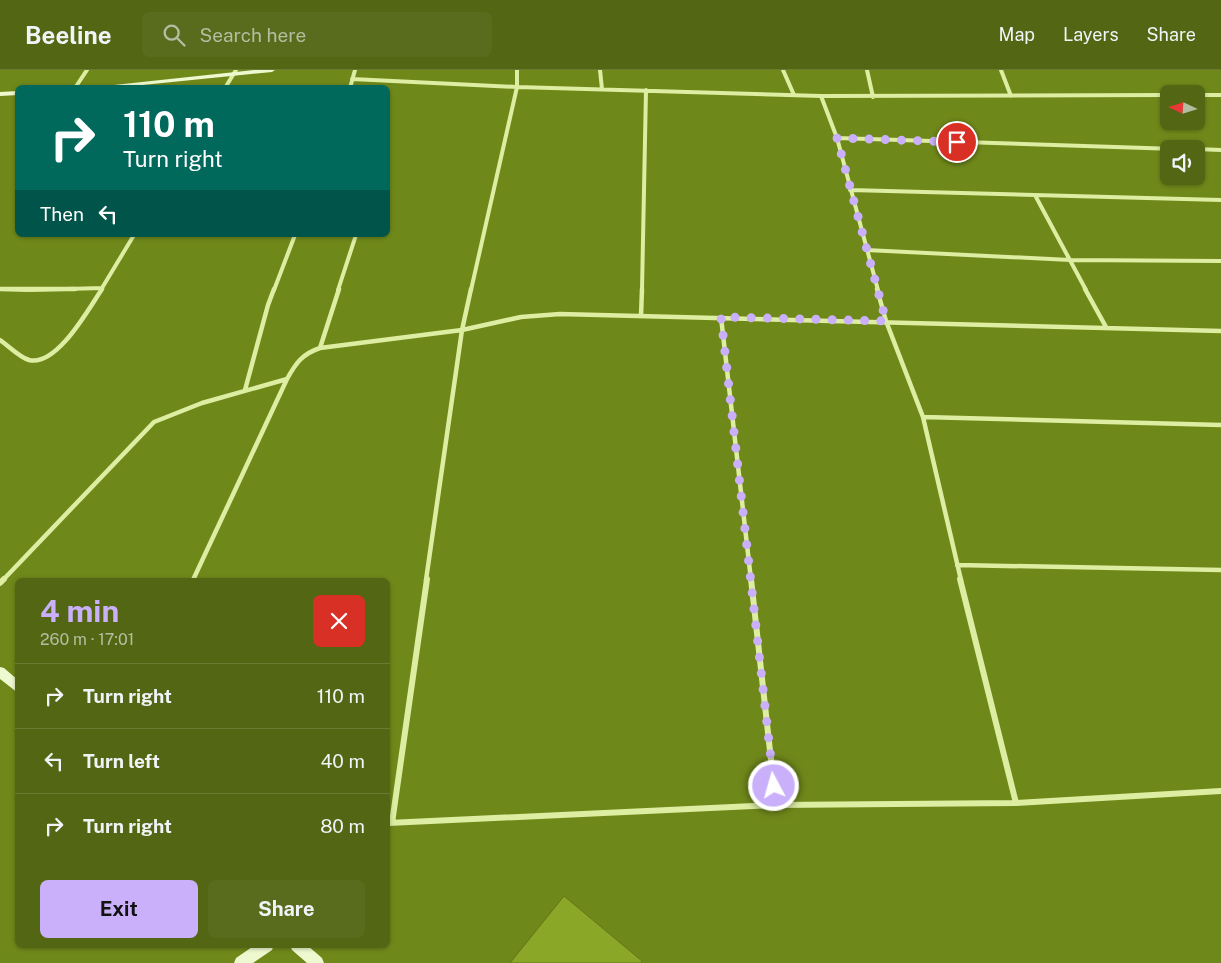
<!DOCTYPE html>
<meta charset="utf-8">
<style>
body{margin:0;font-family:"Public Sans",sans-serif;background:#596c1d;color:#f1f3f6;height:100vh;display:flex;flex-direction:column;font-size:19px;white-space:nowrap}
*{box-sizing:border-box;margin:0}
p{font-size:16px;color:#b5bda0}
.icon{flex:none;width:28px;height:28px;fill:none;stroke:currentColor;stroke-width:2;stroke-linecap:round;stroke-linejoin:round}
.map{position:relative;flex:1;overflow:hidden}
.sheet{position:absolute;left:15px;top:508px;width:375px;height:370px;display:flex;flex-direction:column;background:#536614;border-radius:8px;box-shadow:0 1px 4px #0004}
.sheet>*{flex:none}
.top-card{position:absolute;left:15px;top:15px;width:375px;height:152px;border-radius:8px;box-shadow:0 1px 4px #0004;background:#00695c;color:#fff;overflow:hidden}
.needle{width:32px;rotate:274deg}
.controls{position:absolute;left:1160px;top:15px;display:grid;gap:10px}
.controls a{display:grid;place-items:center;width:45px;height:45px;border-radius:8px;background:#536614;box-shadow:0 1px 4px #0004;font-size:25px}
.pin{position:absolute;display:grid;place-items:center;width:42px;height:42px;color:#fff;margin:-21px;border:2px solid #fff;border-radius:50%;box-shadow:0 1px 5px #0007}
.me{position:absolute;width:55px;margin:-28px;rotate:354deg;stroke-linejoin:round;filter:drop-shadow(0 0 4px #0008)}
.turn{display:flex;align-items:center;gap:18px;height:105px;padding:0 25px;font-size:22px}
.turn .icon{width:65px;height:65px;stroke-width:2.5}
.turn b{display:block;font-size:35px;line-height:42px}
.then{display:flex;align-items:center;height:48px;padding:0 25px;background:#0003;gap:10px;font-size:19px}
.round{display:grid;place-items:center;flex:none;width:52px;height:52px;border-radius:8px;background:#596c1d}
.head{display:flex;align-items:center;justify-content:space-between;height:85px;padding:0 25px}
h1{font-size:30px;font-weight:700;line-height:38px;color:#cab0fa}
.button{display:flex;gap:10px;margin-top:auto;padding:10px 25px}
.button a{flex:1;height:58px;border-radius:8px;background:#cab0fa;color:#111;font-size:20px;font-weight:700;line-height:58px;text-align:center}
.button a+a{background:#596c1d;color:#f1f3f6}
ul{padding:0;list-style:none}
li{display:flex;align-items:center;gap:15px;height:65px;padding:0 25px;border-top:1px solid #697a34}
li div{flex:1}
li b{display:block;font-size:19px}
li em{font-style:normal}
header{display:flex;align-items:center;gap:30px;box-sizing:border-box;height:70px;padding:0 25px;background:#536614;border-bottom:1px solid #697a34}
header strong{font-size:24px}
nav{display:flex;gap:28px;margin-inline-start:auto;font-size:18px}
.search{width:350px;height:45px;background:#596c1d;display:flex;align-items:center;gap:12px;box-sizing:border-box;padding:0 18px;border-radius:8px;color:#b5bda0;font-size:19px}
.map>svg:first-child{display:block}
.building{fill:#8ba728;stroke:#61751c}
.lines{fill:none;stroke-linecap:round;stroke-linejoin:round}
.street-far2{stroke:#ddeda2;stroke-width:4}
.street-far1{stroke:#ddeda2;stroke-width:4.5}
.street{stroke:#ddeda2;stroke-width:6}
.secondary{fill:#eff9cf;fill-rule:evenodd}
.route{stroke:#cab0fa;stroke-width:9;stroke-dasharray:0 16.2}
</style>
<header>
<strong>Beeline</strong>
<div class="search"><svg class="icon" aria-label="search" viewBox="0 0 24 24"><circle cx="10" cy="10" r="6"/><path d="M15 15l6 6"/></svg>Search here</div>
<nav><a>Map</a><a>Layers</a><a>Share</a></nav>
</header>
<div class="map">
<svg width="1221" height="893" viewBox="0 0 1221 893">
<rect width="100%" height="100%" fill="#6f881a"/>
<path class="building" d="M564 826 642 891 641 893H510Z"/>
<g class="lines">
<path class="street-far2" d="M600 0 602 19
M783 0 794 25
M867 0 873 27
M1001 0 1011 26
M352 9 517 17 821 26 1169 25
M75 18 87 0
M225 18 236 0
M350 18 355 0
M1196 25H1221
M821 26 837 68 878 220
M837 68 1176 79
M1196 79 1221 80
M850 120 1221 130
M1036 127 1086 220
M866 180 1070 190 1221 191
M0 219 28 220
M30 220 102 218 134 165
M101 220 102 218
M274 220 295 165
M338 220 356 165
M471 220 517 17V0
M642 220 646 20"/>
<path class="street-far1" d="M0 219H75
M877 219 886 251 923 347 961 510
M1085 219 1106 257
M641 246 642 219
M721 247 751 510
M0 270C9 276 19 287 29 290 57 297 89 238 102 219
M320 278 339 219
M245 320 268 235 274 219
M923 347 1221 355
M957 495 1221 500
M3 510 154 352 202 333 287 309C296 293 302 284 320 278L462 260 521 247 560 244 1221 261
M193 510 287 309
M426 510 462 260 471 219"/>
<path class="street" d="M751 509 776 735
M960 509 1016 733
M0 513 4 509
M388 753 776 735 1016 733 1221 721
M392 753 427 509"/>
<path class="secondary" d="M254 0H275L272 2 113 18H86Z
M18 21V25L0 26V22Z
M0 597 4 598 18 610V623L0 609Z
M255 875H274L272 880 253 893H234L236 888Z
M290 875H307L322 888 324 893H307L292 880Z"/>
</g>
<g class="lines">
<path class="route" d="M774 716 721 247 886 251 837 68 957 72"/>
</g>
</svg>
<div class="controls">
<a><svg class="needle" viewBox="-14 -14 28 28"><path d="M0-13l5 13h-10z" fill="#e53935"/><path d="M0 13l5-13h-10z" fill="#b5bda0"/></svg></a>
<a><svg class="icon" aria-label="sound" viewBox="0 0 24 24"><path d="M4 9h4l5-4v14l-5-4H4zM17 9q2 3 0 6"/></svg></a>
</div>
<div class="pin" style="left:957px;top:72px;background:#d93025"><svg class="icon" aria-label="arrive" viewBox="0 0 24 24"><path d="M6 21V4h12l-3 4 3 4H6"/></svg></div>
<svg class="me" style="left:774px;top:716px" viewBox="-20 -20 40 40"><circle r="17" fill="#cab0fa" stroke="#fff" stroke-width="3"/><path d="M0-11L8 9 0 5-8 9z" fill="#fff"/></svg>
<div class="top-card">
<div class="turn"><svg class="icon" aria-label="right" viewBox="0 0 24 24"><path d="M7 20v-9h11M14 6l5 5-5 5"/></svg><div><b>110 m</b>Turn right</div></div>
<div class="then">Then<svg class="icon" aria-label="left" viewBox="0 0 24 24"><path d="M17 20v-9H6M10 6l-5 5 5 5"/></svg></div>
</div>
<section class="sheet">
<div class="head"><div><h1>4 min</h1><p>260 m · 17:01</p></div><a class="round" style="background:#d93025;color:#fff"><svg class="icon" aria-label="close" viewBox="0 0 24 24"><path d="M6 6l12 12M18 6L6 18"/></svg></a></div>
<ul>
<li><svg class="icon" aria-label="right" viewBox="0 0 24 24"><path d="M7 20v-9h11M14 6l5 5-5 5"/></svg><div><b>Turn right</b></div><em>110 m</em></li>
<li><svg class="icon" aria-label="left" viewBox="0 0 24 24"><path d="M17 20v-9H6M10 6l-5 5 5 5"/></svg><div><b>Turn left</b></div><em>40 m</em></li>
<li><svg class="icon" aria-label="right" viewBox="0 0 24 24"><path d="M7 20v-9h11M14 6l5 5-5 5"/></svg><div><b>Turn right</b></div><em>80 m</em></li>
</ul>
<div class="button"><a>Exit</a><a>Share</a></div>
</section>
</div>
